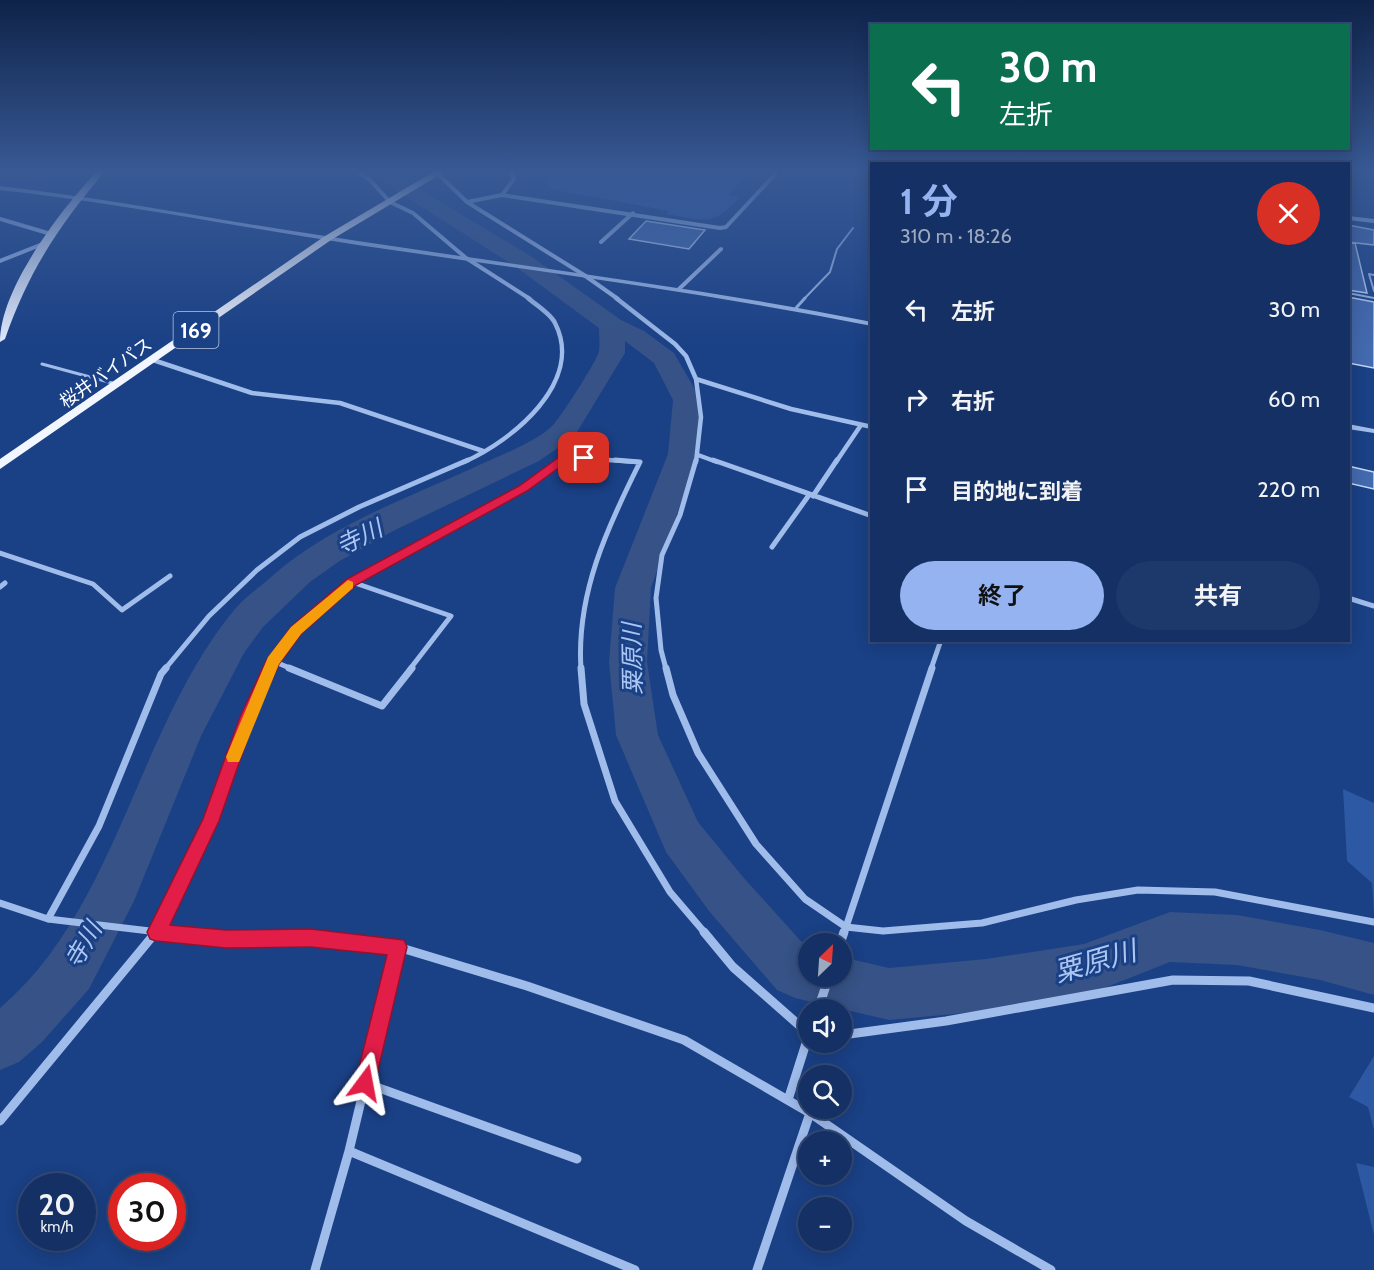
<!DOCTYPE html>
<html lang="ja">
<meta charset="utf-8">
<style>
body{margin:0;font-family:Cabin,"Noto Sans JP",sans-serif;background:#1d386a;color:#f1f3f6;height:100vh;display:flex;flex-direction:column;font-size:22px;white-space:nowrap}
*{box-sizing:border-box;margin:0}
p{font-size:20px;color:#9da9bf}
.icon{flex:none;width:33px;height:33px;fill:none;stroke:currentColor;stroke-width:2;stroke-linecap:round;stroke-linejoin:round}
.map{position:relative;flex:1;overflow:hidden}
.panel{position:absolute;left:870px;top:162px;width:480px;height:480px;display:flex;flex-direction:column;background:#143064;border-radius:0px;box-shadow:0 3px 15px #0003,0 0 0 2px #334b78}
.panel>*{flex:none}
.top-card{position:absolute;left:870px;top:24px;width:480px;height:126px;border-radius:0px;box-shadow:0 3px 15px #0003,0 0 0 2px #334b78;background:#0b6e4f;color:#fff;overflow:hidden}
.needle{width:39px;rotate:25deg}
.tools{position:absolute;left:798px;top:933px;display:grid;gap:12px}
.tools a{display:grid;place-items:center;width:54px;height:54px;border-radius:50%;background:#143064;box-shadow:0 3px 15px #0003,0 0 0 2px #334b78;font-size:30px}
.speed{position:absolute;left:18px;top:1173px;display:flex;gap:12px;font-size:30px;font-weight:700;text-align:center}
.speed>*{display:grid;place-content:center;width:78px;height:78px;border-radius:50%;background:#143064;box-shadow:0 3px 15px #0003,0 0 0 2px #334b78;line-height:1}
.speed small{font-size:15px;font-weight:400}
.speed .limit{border:9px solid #d22;background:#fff;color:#111}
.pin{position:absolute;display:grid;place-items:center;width:51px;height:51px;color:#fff;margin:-26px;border-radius:12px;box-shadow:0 3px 9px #0006}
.me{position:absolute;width:66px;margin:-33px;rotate:13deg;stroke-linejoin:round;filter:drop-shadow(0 0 4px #0008)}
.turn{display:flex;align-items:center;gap:21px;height:126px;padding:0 30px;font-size:27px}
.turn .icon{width:78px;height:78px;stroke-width:2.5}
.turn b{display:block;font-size:42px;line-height:51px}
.round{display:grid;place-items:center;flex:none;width:63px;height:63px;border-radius:32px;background:#1d386a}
.summary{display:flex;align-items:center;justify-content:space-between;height:102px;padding:0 30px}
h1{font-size:36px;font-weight:700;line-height:45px;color:#95b2f1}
.button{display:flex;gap:12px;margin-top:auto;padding:12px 30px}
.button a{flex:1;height:69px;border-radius:36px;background:#95b2f1;color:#111;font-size:24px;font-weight:700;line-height:69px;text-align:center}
.button a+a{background:#1d386a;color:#f1f3f6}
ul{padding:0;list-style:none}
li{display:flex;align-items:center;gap:18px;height:90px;padding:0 30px}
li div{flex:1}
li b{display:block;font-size:22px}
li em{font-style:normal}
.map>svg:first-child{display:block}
.green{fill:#2d58a3}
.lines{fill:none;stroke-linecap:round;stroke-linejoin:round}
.river{fill:#365286;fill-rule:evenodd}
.building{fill:#4369ae;stroke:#c5d8f8;stroke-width:1.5}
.service-far1{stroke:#a0bceb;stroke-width:2}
.service{stroke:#a0bceb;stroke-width:3}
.minor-far4{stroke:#a0bceb;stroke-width:4}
.minor-far3{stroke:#a0bceb;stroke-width:4.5}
.minor-far2{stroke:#a0bceb;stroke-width:5}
.minor-far1{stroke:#a0bceb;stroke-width:7}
.minor{stroke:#a0bceb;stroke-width:9}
.tertiary{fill:#a0bceb;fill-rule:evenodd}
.primary{fill:#e5edff;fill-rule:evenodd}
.trunk{fill:#f2f6ff;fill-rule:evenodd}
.route{fill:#e11d48;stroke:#92132f;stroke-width:1.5}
.slow{fill:#f59e0b}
.labels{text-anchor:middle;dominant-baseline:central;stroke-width:6;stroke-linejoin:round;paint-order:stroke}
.far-street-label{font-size:18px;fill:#fff;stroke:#1a4085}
.shield{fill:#1a4085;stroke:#bac6da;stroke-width:1.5}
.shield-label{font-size:21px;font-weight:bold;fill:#fff}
.water-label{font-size:24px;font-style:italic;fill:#acc6f3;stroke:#1a4085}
.near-water-label{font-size:28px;font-style:italic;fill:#acc6f3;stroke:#1a4085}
</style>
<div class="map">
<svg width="1374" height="1270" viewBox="0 0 1374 1270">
<rect width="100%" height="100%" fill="#1a4085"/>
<path class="green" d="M562 171H751L728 195 739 198C711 228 704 220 666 214L669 211 550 189 545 181Z
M1343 789 1374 803V914L1372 883 1347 861Z
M1374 1056V1130L1368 1107 1349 1097Z
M1356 1163 1374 1167V1235Z"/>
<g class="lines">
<path class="river" d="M366 171H389L532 257 621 320 644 331 674 353 701 400 698 454 651 588 647 662 658 735 698 822 743 877 808 949V976H842V957L889 968 986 959 1084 944 1170 912 1237 915 1320 930 1374 943V995L1320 980 1237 965 1170 962 1084 996 986 1011 889 1020 795 998 777 990 709 911 666 852 616 735 609 662 615 588 668 454 673 400 654 363 625 341V353L574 437 539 461 393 531 338 562 310 582 263 627 244 653 201 736 134 901 89 989 42 1042 19 1062 0 1070V1008C118 908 137 727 235 609 245 597 259 588 271 577 328 526 405 499 475 467 496 457 539 441 554 424 562 415 597 361 599 351 600 344 599 335 599 328L516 267Z"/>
</g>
<path class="building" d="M646 221 705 230 689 249 629 239Z
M1348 225 1374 230V245L1348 242Z
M1355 243 1367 293 1348 290V244Z
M1348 297 1374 302V368L1348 363Z
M1348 466 1374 472V489L1348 483Z"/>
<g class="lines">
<path class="service-far1" d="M1374 275 1369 274 1374 291
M1348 293 1374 298
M804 299 830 272 837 249 853 228"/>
<path class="service" d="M796 308 805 298
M42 364 116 384"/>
<path class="minor-far4" d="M356 171 369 179 390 202 413 213 466 258 530 299
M510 171 514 179 502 195 720 228 726 227 778 171
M438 174 467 202
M502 195 467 202 584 275 618 299
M1348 218 1374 221
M0 219 51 234
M601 242 633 213
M0 261 45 243
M679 289 721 249"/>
<path class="minor-far3" d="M616 298 675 344 686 356 696 379 791 409 872 427
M153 360 252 393 340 403 483 451
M698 455 717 462
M464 462C512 441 585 382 555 323 551 314 536 305 528 298
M560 462 566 457 637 462
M696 462 701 417 696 379
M836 462 861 425"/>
<path class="minor-far2" d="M713 460 872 516
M813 496 837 460
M772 547 809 495
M0 553 93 584 122 610 170 576
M352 582 451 616 410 669
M0 587 5 583
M1348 598 1374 606
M273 661 292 669
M165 669 209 616 257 570 300 537 359 507 468 460
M269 669C305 588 447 534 521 490 535 482 548 470 562 460
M581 669C576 594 607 528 640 462L615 460
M666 669 661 650 656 598 662 555 680 515 696 460
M931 669 941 640"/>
<path class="minor-far1" d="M289 668 382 706 412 668
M581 668 584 704 615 801 670 892 705 933
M666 668 673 695 698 753 756 844 805 899 846 927 883 931 982 923 1076 900 1138 890 1215 892 1374 922
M0 903 48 919 167 933
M48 919 99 826 161 674 166 668
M155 933C206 851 231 756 270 668
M844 933 932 668"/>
<path class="minor" d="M151 932 226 939 311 938 398 947 527 986 684 1040 810 1113 966 1221 1051 1270
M704 932 733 967 808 1033
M840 944 844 932
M398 947 349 1151 635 1270
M818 1010 829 976
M842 1035 946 1021 1173 980 1249 981 1374 1008
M365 1083 577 1159
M788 1100 808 1037
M0 1121 156 932
M315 1270 349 1151
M757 1270 810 1113"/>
<path class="tertiary" d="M0 186C120 200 238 224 358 241 529 267 701 288 872 322V326C701 292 529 270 358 245 238 227 120 203 0 190Z
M1348 424 1374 429V433L1348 429Z"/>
<path class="primary" d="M97 171H105C59 226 29 270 5 339L0 342C0 288 61 210 97 171Z"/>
<path class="trunk" d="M435 171H446L331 240 0 469V459L325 236Z"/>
</g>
<linearGradient id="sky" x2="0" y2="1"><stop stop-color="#0e2349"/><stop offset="0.49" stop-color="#385994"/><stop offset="1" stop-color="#385994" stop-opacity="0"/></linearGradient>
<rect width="1374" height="349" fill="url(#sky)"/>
<path class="route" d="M562 455H584L590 458 584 462 568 461 527 491 356 585 301 634 279 664 255 717 219 821 170 925 226 930 311 929 404 940 407 947 375 1083 372 1090 365 1093 358 1090 355 1083 387 955 311 947 226 948 156 941 150 939 147 932 203 819 240 717 266 661 291 627 347 579 519 486Z"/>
<path class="slow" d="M348 580 353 582V588L301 634 279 664 239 762H228L226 757 268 657 291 627Z"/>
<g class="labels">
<g class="far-street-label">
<text transform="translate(106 373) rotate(-35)">桜井バイパス</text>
</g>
<rect class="shield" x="173.5" y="312" width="45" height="36" rx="4.5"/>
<g class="shield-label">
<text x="196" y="330">169</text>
</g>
<g class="water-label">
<text transform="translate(359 537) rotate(-26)">寺川</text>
<text transform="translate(632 659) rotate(-91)">粟原川</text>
<text transform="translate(83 945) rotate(-60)">寺川</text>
</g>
<g class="near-water-label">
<text transform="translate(1095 961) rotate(-16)">粟原川</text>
</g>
</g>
</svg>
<div class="tools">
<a><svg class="needle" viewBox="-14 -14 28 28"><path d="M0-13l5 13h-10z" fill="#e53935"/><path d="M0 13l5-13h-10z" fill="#9da9bf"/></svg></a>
<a><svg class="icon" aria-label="sound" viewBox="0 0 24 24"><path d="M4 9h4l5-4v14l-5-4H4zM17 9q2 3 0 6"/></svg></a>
<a><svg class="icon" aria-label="search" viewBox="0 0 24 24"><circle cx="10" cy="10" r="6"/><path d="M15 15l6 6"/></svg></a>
<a>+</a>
<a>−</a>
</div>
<div class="speed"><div>20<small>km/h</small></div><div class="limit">30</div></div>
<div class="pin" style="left:584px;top:458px;background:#d93025"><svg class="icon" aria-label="arrive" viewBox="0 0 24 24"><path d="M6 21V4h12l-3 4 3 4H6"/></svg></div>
<svg class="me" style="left:365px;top:1083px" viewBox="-20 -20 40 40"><path d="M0-17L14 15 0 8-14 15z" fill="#e11d48" stroke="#fff" stroke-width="4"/></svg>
<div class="top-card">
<div class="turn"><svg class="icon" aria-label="left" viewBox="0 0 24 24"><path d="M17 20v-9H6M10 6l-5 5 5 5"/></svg><div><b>30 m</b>左折</div></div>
</div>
<section class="panel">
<div class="summary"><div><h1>1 分</h1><p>310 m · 18:26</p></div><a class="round" style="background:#d93025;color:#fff"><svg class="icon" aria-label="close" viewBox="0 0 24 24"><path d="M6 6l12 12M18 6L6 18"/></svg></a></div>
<ul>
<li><svg class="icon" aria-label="left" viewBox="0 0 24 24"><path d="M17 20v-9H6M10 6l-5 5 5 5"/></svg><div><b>左折</b></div><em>30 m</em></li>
<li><svg class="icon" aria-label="right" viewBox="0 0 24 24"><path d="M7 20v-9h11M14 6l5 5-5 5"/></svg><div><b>右折</b></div><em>60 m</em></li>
<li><svg class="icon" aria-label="arrive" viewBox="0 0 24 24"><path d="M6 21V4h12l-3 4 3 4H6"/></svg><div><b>目的地に到着</b></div><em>220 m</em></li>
</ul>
<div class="button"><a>終了</a><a>共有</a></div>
</section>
</div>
